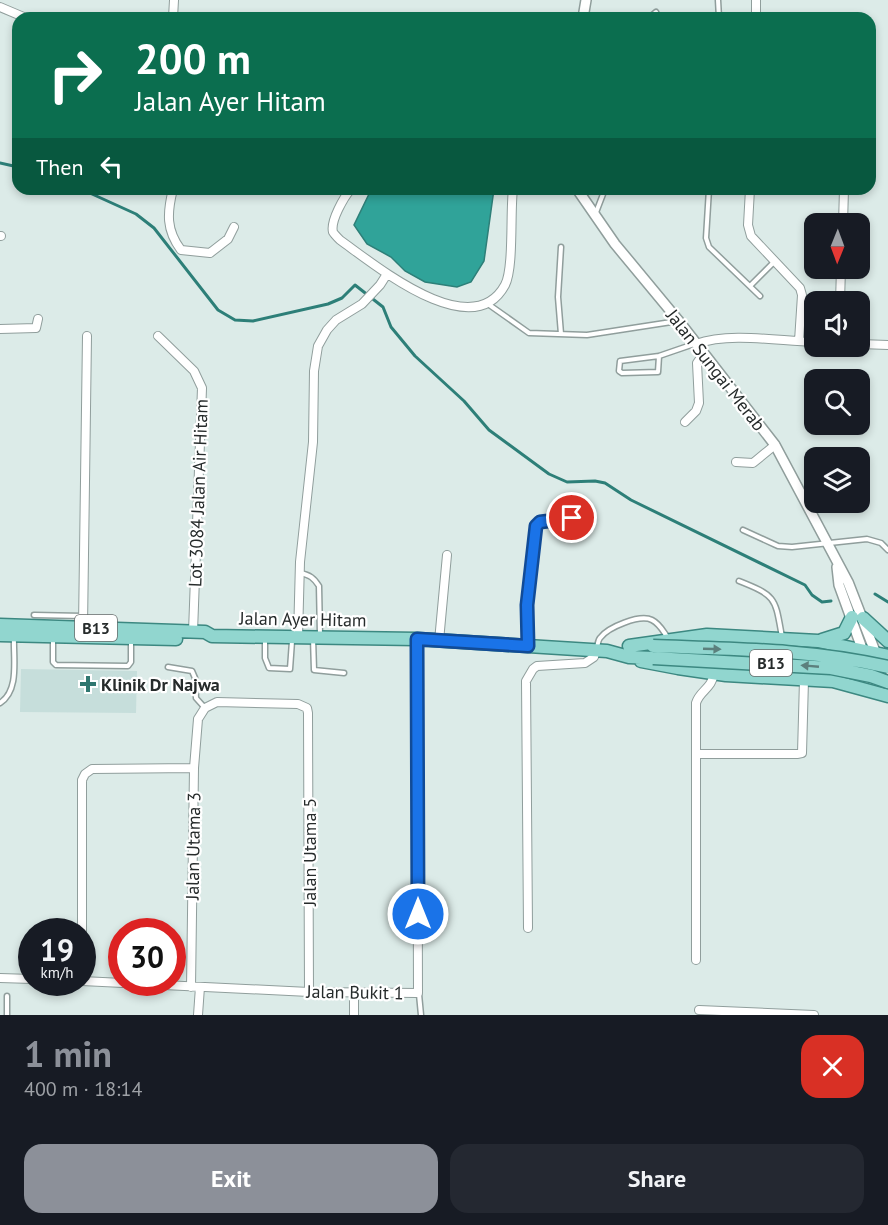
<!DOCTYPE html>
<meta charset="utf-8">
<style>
body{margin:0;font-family:"PT Sans",sans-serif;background:#242831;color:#f1f3f6;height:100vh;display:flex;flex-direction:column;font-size:22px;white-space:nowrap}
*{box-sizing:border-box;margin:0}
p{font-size:20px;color:#9ea1a6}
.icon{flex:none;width:33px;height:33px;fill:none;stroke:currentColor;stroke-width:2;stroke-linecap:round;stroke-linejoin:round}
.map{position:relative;height:1015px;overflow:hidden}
.details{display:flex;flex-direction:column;background:#171b24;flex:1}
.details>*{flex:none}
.top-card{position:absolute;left:12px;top:12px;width:864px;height:183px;border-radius:18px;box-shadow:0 3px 9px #0003;background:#0b6e4f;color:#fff;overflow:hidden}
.needle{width:39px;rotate:181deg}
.buttons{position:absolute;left:804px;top:213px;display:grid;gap:12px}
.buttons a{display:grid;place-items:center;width:66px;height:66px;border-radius:12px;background:#171b24;box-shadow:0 3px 9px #0003;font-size:30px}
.speed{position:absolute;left:18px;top:918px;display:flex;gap:12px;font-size:30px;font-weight:700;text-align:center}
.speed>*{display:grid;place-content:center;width:78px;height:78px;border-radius:50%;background:#171b24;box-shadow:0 3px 9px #0003;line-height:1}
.speed small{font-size:15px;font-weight:400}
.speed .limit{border:9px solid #d22;background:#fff;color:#111}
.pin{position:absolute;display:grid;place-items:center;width:51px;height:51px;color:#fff;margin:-26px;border:3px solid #fff;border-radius:50%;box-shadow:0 2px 6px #0007}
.me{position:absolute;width:66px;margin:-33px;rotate:0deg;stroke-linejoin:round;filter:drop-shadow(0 0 4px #0008)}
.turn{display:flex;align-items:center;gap:21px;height:126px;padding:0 24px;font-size:27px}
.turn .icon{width:78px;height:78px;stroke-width:2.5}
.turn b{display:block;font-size:42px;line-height:51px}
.then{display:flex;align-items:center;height:57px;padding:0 24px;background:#0003;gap:12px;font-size:22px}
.round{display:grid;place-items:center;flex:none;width:63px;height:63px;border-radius:18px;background:#242831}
.summary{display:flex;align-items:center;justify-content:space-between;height:102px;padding:0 24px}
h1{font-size:36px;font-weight:800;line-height:45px;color:#8c9099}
.action{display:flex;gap:12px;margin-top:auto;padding:12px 24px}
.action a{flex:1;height:69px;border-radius:18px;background:#8c9099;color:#fff;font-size:24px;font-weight:800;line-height:69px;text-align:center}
.action a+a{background:#242831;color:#f1f3f6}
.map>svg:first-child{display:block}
.built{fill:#c6dedb}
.water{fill:#30a399;stroke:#2d7f78;stroke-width:1.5}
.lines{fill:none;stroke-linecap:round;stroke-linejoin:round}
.stream{stroke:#2d7f78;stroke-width:3}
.service-casing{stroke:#909e9c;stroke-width:7}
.minor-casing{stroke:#909e9c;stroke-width:10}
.tertiary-casing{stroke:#909e9c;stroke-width:12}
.primary-casing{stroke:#3c8881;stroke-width:15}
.service{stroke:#fff;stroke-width:4}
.minor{stroke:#fff;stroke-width:8}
.tertiary{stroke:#fff;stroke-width:9}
.primary{stroke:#91d6cf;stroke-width:12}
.primary-bridge-casing{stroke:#3c8881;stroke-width:15;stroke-linecap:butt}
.primary-bridge{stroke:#91d6cf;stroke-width:12}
.oneway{fill:#5c807d}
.route-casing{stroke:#114b97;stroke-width:15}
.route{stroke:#1a73e8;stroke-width:10}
.poi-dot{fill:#307770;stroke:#fff;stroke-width:2}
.labels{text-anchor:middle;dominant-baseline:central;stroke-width:4.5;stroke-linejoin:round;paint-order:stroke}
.shield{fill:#fff;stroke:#676b6b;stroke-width:1.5}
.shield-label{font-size:16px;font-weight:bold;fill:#262b2b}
.street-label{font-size:18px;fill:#262b2b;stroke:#fff}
.poi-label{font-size:18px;font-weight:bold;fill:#262b2b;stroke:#fff;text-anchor:start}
</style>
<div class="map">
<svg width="888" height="1015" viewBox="0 0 888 1015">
<rect width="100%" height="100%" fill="#dcebe8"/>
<path class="built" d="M21 669 137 671 136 713 20 712Z"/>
<path class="water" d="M374 189H494L484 261 471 282 457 287 425 282 405 271 391 257 367 244 354 225 370 192Z"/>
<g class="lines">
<path class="stream" d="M0 163 18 167
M81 189 136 214 154 228 218 310 235 320 253 321 328 304 342 298 355 285 383 307 391 327 415 356 464 401 489 430 549 474 567 482 595 481 605 483 631 500 805 585 812 595 822 602 831 601
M875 594 888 602"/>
<defs>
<path id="service" d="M718 0 719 18
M649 18 656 12
M709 189 706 238 709 247 760 296
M595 215 605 189
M750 286 775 261
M488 304 529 333 587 335 678 321
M561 334 558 297 561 247
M659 356 658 372 622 373 619 371 620 361 659 356 694 344
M743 530 778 546 792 547 867 539 881 543 888 550
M300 573C310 575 314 578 319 586L320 635
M739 581C777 596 775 598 782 637
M34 615 83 616
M265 638V658L269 668 290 669 292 641
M313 638 314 670 344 673
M53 640V662L56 665 128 666 131 662V639
M597 647C598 644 598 640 600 638 608 627 640 614 652 620 660 624 663 631 668 638
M168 667 192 671 195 678 196 698 205 708
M0 703C20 690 13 658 14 636
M419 994 421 1015
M7 1015V996"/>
<path id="minor" d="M0 7 26 18
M173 18 174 0
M756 18V0
M173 189C167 213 166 230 181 250L210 253 228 239 234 227
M351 189C344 197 330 221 333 232 334 234 338 238 340 240 374 264 472 346 505 285 514 268 510 212 513 189
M750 189 748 225 751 236 800 288 802 295 799 341
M843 224 844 189
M0 236H1
M840 302 841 268
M0 329 36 328 38 319
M158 336 194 371 202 388 193 632
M696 344C730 332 778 341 814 342
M860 344 888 345
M685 422 696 411 699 403 697 363 704 353
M736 462 753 463 775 445
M83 627 87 336
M298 637 300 562 313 442 314 371 318 346 327 330 336 320 362 304 380 285 387 274
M439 641 447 555
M528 646 527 605 536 526 540 522 588 516
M697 754H797L802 753 804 680
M528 928 526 681 533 669 537 666 585 663 594 657 596 650
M82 932V780L85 774 92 769 194 768
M696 960V703C700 690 712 689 714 673
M0 978 32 979
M82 981 309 992 418 993 417 639
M191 987 194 768 198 719 205 708 217 702 298 704 307 708 308 713 309 992
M354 993V1015
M699 1010 814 1015
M198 1015 200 987"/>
<path id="tertiary" d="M583 18 586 0
M577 189 615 244 678 320 775 445 848 582 876 654V659
M837 567 839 585 864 654"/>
<path id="primary" d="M863 618 888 641
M0 625 205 632 212 636 417 639 607 651 629 657 653 658
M0 635 176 639
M822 640 844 633 852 617
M629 646 707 635 818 641 888 656
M641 661 678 668 726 675 833 681 888 696"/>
</defs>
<use href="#service" class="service-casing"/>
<use href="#minor" class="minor-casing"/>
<use href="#tertiary" class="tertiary-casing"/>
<use href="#primary" class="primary-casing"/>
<use href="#service" class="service"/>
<use href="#minor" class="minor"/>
<use href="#tertiary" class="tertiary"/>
<use href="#primary" class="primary"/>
<defs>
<path id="primary-bridge" d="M653 646C732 649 811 649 888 667
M653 658 831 668 871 676 888 682"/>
</defs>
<use href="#primary-bridge" class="primary-bridge-casing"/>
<use href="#primary-bridge" class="primary-bridge"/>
</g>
<defs><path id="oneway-solid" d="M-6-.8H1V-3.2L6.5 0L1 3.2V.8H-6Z" transform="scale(1.5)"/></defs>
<g class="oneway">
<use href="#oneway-solid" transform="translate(712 649) rotate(2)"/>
<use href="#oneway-solid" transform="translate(810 666) rotate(-175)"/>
</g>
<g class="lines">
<defs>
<path id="route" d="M418 914 417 639 528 646 527 605 536 526 540 522 572 518"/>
</defs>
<use href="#route" class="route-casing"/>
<use href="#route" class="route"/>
</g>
<path class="poi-dot" d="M85 675h6v6h6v6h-6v6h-6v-6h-6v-6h6z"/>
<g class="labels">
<g class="shield">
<rect x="75" y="615" width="42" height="26" rx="4.5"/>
<rect x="750" y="650" width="42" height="26" rx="4.5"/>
</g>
<g class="shield-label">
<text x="96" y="628">B13</text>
<text x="771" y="663">B13</text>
</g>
<g class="street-label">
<text transform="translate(716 370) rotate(52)">Jalan Sungai Merab</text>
<text transform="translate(198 493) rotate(-88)">Lot 3084 Jalan Air Hitam</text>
<text transform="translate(303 619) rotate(1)">Jalan Ayer Hitam</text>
<text transform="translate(193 846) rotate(-89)">Jalan Utama 3</text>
<text transform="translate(309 852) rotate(-90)">Jalan Utama 5</text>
<text transform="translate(355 992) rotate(1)">Jalan Bukit 1</text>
</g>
<g class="poi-label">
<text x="101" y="684">Klinik Dr Najwa</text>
</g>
</g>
</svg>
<div class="buttons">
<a><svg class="needle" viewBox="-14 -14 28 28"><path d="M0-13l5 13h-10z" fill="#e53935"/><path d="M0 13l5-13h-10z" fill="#9ea1a6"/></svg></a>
<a><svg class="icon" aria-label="sound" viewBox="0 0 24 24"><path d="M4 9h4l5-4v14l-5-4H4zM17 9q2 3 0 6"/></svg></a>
<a><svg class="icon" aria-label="search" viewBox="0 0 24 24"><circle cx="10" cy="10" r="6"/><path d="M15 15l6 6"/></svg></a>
<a><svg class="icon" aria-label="layers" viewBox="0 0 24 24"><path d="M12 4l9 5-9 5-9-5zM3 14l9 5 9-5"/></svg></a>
</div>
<div class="speed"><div>19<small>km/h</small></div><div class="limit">30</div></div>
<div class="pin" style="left:572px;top:518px;background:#d93025"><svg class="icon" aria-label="arrive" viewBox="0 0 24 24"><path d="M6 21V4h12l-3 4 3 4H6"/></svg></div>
<svg class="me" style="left:418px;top:914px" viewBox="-20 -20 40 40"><circle r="17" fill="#1a73e8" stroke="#fff" stroke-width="3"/><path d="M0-11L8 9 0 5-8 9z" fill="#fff"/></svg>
<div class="top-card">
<div class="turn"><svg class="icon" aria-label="right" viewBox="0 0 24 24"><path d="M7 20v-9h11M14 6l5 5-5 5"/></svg><div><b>200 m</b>Jalan Ayer Hitam</div></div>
<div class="then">Then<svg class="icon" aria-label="left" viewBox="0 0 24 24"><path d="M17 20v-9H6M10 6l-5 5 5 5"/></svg></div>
</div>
</div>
<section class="details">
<div class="summary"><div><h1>1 min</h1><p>400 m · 18:14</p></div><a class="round" style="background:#d93025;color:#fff"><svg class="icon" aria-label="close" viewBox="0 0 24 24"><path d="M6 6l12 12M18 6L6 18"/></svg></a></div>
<div class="action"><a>Exit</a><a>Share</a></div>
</section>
